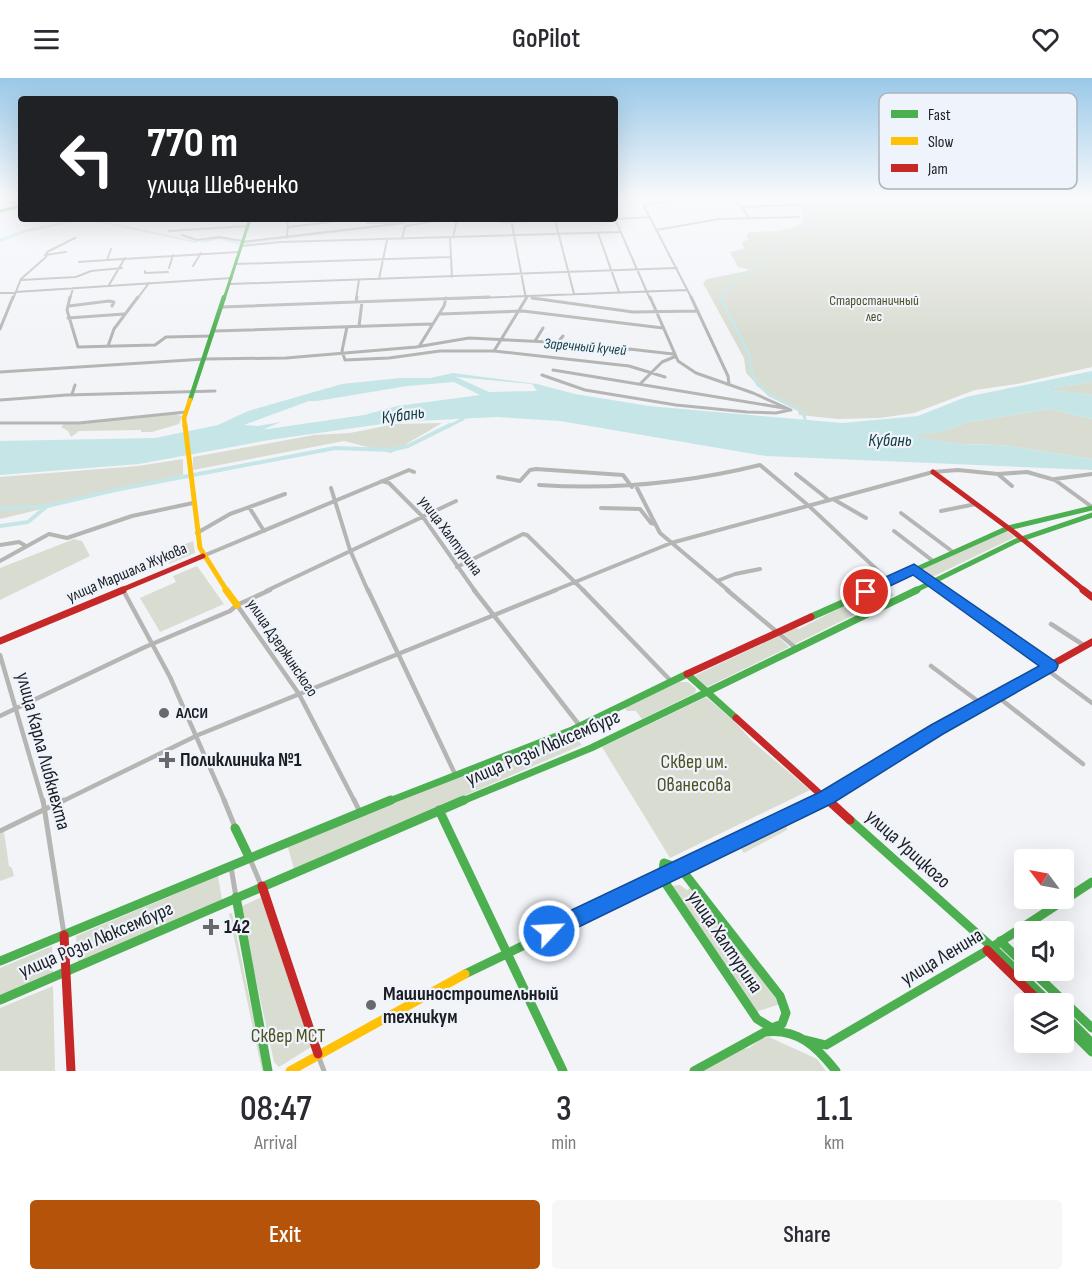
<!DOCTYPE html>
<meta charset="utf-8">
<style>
body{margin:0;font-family:"Sofia Sans Condensed",sans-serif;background:#f7f7f7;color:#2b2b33;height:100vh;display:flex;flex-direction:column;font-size:22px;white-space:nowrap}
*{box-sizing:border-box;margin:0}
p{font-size:20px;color:#7c7c81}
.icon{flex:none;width:33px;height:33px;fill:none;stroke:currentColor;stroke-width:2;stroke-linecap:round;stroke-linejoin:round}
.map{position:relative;height:993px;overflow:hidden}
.side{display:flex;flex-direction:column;background:#fff;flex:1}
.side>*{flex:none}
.guide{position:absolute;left:18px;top:18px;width:600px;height:126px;border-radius:6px;box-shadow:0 6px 24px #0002;background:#202124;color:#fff;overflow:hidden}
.needle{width:39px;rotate:302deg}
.controls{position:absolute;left:1014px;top:771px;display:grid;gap:12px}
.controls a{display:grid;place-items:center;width:60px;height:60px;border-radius:6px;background:#fff;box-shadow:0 6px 24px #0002;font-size:30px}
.pin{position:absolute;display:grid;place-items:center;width:51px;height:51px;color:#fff;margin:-26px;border:3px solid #fff;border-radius:50%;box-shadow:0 2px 6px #0007}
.me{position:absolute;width:66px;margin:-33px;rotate:65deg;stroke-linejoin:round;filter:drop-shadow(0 0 4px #0008)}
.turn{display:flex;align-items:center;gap:21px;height:126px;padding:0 30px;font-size:27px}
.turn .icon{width:78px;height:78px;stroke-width:2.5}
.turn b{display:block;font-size:42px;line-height:51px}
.eta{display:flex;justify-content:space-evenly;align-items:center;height:102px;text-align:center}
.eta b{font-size:36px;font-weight:600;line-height:42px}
.button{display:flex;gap:12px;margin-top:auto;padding:12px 30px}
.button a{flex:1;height:69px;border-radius:6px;background:#b45309;color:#fff;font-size:24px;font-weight:600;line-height:69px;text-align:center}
.button a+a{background:#f7f7f7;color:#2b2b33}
header{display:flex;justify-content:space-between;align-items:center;height:78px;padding:0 30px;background:#fff;font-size:27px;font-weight:600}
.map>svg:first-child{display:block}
.green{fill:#d9dcd1}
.water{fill:#c6e5e7;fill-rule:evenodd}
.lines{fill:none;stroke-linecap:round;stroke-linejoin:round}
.canal-far2{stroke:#c6e5e7;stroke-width:2}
.canal-far1{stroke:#c6e5e7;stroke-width:3}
.canal{stroke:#c6e5e7;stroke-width:4}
.river{fill:#c6e5e7;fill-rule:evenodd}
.street-far4{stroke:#b5b5b4;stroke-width:2}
.street-far3{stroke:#b5b5b4;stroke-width:3}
.street-far2{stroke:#b5b5b4;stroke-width:4}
.street-far1{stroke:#b5b5b4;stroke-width:4.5}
.street{stroke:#b5b5b4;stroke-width:5}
.fast-far4{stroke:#4caf50;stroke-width:3}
.fast-far3{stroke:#4caf50;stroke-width:4.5}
.fast-far2{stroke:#4caf50;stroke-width:5}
.fast-far1{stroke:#4caf50;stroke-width:7}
.fast{stroke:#4caf50;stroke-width:9}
.slow-far3{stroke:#ffc107;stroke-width:4.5}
.slow-far2{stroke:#ffc107;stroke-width:5}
.slow-far1{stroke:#ffc107;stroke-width:7}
.slow{stroke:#ffc107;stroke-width:9}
.jam-far2{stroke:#c62828;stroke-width:5}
.jam-far1{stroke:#c62828;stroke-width:7}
.jam{stroke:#c62828;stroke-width:9}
.route{fill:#1a73e8;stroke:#114b97;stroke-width:1.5}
.poi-dot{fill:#67696d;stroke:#eef3fc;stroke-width:2}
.labels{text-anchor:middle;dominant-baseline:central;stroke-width:4.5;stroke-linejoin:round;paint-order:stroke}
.far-park-label{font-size:14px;fill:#4d531f;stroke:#eef3fc}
.far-water-label{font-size:15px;font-style:italic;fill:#113a3c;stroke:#eef3fc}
.street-label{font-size:16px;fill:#1c1e22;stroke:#eef3fc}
.poi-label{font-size:16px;font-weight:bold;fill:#1c1e22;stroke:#eef3fc;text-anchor:start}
.water-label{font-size:18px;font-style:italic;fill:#113a3c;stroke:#eef3fc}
.near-street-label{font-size:20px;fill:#1c1e22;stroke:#eef3fc}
.near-poi-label{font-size:20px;font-weight:bold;fill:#1c1e22;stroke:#eef3fc;text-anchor:start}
.near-park-label{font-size:20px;fill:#4d531f;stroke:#eef3fc}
.key{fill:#eef3fc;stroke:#afb3bb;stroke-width:1.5}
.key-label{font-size:16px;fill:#1c1e22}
</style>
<header><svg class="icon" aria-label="menu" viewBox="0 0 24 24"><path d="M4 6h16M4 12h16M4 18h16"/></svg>GoPilot<svg class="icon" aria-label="heart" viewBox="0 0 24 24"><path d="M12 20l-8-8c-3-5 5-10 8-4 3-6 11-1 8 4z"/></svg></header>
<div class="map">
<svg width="1092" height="993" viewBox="0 0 1092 993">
<rect width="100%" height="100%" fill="#f2f4f8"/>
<path class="green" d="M801 120H1092V289L1017 306 975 312 914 335 880 340 838 341 799 337 798 333 768 318 746 295 744 280 703 205 707 201 752 192 738 189 730 174 744 171 742 165 748 161 746 157 749 154 777 153 792 150 804 144Z
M1092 304V317L1045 311Z
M1049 331 1092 341V381L1003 367 957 366 910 358 939 354 969 344Z
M175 336 182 338 179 346 152 354H141V352L79 353 71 359 68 353 61 349 64 346Z
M442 345 391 375 344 363 193 392V379L314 357 350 355 395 346Z
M183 381V397L0 441V399L138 388Z
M1006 452 1015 459 930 500 918 492Z
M74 461 82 463 90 478 0 522V490Z
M193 463 195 475 169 486 168 473Z
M197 488 224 526 160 554 140 520 176 504 173 498Z
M883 508 894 517 795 566 783 555 795 550 799 551Z
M778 558 789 569 707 609 694 598Z
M679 604H688L696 611 695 615 642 641 636 633H627L625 630Z
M706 619 736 645 752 663 810 712 670 780 602 669Z
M549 662 556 671 578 662 582 667 294 791 287 766Z
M781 745 787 748V752L744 775 737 766Z
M4 754 9 788 12 790 14 798 0 803V756Z
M218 798 222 822 78 884 76 858Z
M680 807 687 812 691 809 780 926 756 934 670 808Z
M264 818 311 969 279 989 274 984 240 829Z
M232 835 264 992 262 993 229 836Z
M52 868 53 895 0 918V890Z
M53 908 55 993H0V930Z
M769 959 817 981 826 993H700L739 971 749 970 762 960Z"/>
<path class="water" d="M1092 293V304L1046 311 1092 317V341L1049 331 969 344 939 354 913 358 957 366 1003 367 1092 381V392L766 378 560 343 497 339 396 344 269 362 139 386 0 397V363L155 360 218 347 248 333 342 306 400 300H430L453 295 537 306 575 316 649 328 842 345 918 338 966 319ZM456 299 532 306 537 313 489 314ZM454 304 480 317 397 328 364 337 268 351H264L281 344 258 348 244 347 309 323H317L407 308Z"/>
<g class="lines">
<path class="canal-far2" d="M615 123 640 120
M811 128H847L860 121 855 120
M73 143H96L197 164
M202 164 220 160 240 166
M244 165 439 141
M720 221 721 217 768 174 808 149 816 136 809 120"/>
<path class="canal-far1" d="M720 219 749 276 752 295 757 306 771 317 803 334 805 341
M447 349 463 341"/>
<path class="canal" d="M47 428 115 412 335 370 391 372 408 368 450 347
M0 431 47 428 28 444 0 448"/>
<path class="river" d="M73 142 75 144 27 154 0 164V161L24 152Z"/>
<path class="street-far4" d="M734 120 749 139
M10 125 21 123
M742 129 797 127
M511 141 526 221
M615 141 650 221
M615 141 650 139
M555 142 574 216
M502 144 605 141
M367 145H402
M289 149 330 144 333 141
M656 152 719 141 799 139
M169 153 248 148
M598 155 619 214
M182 157 197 162 219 159 243 163
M287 160 288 141
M450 160 452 199
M453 160 457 141
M402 161 405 148 448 141
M242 164 403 145
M241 168 280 164 620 154
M111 171 107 182 239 174
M45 177 66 174
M79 184 107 182
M236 186 450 179
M193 188 201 175
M169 190 173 177
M145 193V195L168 194
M379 201 387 162
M21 202 76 199 91 193 122 190
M230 206 677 190
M109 207 125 180
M0 215 232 200
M532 220 537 221
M13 221 21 201 46 179 47 174 75 160
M70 221 73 210
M137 221 149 205
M356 221 359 202
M448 221 687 212
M692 221 644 128 671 122 727 120"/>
<path class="street-far3" d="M70 219 67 232 78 269 155 267 166 259 212 258
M650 219 678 283 696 295 753 315 791 332
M691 219 728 298 729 306
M532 220 633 234 698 233
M356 223 357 219
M69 228 109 223 114 224 112 228
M222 229 489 219
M440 236 523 233 663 250
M68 240 124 236
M359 248 362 224
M347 249 342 273 345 282 389 280 440 273H494L629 288 665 299
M0 251 13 219
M214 253 431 246
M535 263 543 250
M558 264 563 258
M420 267 444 228 446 220
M108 268 114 251 138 219
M494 273 527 219
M553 292 784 330
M0 294 205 281 286 280 416 269 469 260 568 265 602 272 629 271 673 276
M542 297 585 312 676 327 747 334 776 335 790 332
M641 305 662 284 674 279
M72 316 75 307
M0 322 67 317 215 313
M0 345H79L186 334"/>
<path class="street-far2" d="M796 396 829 422
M999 397 1012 408
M498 399 520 403 530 392 536 391 623 397 632 409
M1055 401 1092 396
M382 403 389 405 423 439 475 513
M539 407C614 412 687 405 760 387L809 428 889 503
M331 410 350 472 368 513
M637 410 660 455 729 513
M833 421 866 440
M249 429 264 453
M601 430 640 431 651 445 655 446
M941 433 976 426
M901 435 953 474
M894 453 933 483
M197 455 230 436 285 416
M0 467 19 464 26 468
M203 478 409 392 414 394
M0 483 49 456 67 460 132 438 193 425
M457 489 523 456 527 457 584 513
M915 491 946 513
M717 503 735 496 760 491
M266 513 456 423
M553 513 671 465 933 394 958 392 998 396 1027 394 1055 402 1092 429"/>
<path class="street-far1" d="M123 512 170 599 225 724
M368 512 455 696
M474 512 580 648
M583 512 671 603
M727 512 796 570
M944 512 1050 588
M237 527 299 616 355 724
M1051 546 1085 568
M0 577 43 724
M931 588 983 627
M1046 591 1092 625
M998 619 1083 686
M0 638 145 569 230 533 237 527 270 512
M61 724 198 657 556 512"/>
<path class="street" d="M43 722 64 856
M224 722 235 749
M354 722 360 734
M0 753 64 722
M250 781 261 807
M231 789 236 819
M318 977 324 993"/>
<path class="fast-far4" d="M0 133 21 128
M224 221 250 141"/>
<path class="fast-far3" d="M190 322 224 219"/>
<path class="fast-far2" d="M868 513 1008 450 1092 430
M914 513 1016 463 1092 437"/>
<path class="fast-far1" d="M811 539 872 512
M707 614 917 512
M387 724 572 652 687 596 736 640
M460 724 591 670 707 614
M819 724 939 650"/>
<path class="fast" d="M439 732 563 993
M850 742 992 869 1051 926
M235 750 249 779
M664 785 681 791 780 918 786 935 782 946 772 950 757 941 662 800Z
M236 819 268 993
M1000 863 1024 886
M0 883 391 722
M1031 892 1092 950
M465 896 823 722
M0 922 464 722
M1064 937 1092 965
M1064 946 1092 974
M806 962 826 967 983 875 1092 804
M694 993 765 954C798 950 817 969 836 993"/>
<path class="slow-far3" d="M185 349 184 340 190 322"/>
<path class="slow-far2" d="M185 347 200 470 227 513"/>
<path class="slow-far1" d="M226 512 237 527"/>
<path class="slow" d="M290 993 465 896"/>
<path class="jam-far2" d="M933 394 1015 455 1085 513
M119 513 203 478"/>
<path class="jam-far1" d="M1083 512 1092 519
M0 563 123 512
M687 596 811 539
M736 640 829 724
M939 650 1092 564"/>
<path class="jam" d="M828 722 850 742
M262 808 318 976
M64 857 71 993
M987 872 1042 926"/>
</g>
<linearGradient id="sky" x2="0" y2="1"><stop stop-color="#9ac8e8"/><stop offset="0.46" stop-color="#f9fafc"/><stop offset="1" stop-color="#f9fafc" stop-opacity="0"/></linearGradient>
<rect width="1092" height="259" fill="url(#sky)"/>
<path class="route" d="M914 486 1056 584 1058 588 1056 592 943 656 833 725 556 860 549 863 542 860 539 853 542 846 820 714 931 647 1039 588 913 497 871 517 866 518 859 514 861 510Z"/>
<g class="poi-dot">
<circle cx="164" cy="635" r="6"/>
<path d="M164 673h6v6h6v6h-6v6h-6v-6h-6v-6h6z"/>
<path d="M208 840h6v6h6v6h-6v6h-6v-6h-6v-6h6z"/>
<circle cx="371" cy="927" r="6"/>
</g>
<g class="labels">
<g class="far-park-label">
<text x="874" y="222">Старостаничный<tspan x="874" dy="16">лес</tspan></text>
</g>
<g class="far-water-label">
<text transform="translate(585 269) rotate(5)">Заречный кучей</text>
</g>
<g class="street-label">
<text transform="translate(450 458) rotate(53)">улица Халтурина</text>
<text transform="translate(127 495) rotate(-23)">улица Маршала Жукова</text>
<text transform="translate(282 570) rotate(56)">улица Дзержинского</text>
</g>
<g class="poi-label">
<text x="176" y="635">АЛСИ</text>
</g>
<g class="water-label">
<text transform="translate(403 337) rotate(-8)">Кубань</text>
<text x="890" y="362">Кубань</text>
</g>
<g class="near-street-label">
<text transform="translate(543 670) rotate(-23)">улица Розы Люксембург</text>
<text transform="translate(43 673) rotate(75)">улица Карла Либкнехта</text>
<text transform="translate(908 771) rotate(42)">улица Урицкого</text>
<text transform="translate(96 862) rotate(-23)">улица Розы Люксембург</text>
<text transform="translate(725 864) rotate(56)">улица Халтурина</text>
<text transform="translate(942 879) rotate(-31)">улица Ленина</text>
</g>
<g class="near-poi-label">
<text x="180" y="682">Поликлиника №1</text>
<text x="224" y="849">142</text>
<text x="383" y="916">Машиностроительный<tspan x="383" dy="23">техникум</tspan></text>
</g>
<g class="near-park-label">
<text x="694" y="684">Сквер им.<tspan x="694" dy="23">Ованесова</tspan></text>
<text x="288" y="958">Сквер МСТ</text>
</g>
</g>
<rect x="879" y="15" width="198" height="96" rx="9" class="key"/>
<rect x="891" y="32" width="27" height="8" fill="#4caf50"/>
<rect x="891" y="59" width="27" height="8" fill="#ffc107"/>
<rect x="891" y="86" width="27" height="8" fill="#c62828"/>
<g class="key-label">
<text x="928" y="42">Fast</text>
<text x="928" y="69">Slow</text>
<text x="928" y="96">Jam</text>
</g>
</svg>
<div class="controls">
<a><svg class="needle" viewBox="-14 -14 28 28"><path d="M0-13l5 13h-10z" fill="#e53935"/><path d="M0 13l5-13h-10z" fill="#7c7c81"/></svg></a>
<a><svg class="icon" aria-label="sound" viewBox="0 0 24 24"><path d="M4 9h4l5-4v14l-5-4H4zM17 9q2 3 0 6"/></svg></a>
<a><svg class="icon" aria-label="layers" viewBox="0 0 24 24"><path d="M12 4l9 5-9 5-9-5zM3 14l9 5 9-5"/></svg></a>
</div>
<div class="pin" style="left:866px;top:514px;background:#d93025"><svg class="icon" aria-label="arrive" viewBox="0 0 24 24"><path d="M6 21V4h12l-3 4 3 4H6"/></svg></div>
<svg class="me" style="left:549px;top:853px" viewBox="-20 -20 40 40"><circle r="17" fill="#1a73e8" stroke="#fff" stroke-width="3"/><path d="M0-11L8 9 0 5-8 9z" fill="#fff"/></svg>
<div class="guide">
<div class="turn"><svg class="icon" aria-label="left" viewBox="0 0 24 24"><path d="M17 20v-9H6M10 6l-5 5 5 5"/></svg><div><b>770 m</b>улица Шевченко</div></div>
</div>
</div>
<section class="side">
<div class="eta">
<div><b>08:47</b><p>Arrival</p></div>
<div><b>3</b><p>min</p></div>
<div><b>1.1</b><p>km</p></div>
</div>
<div class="button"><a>Exit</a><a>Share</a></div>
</section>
